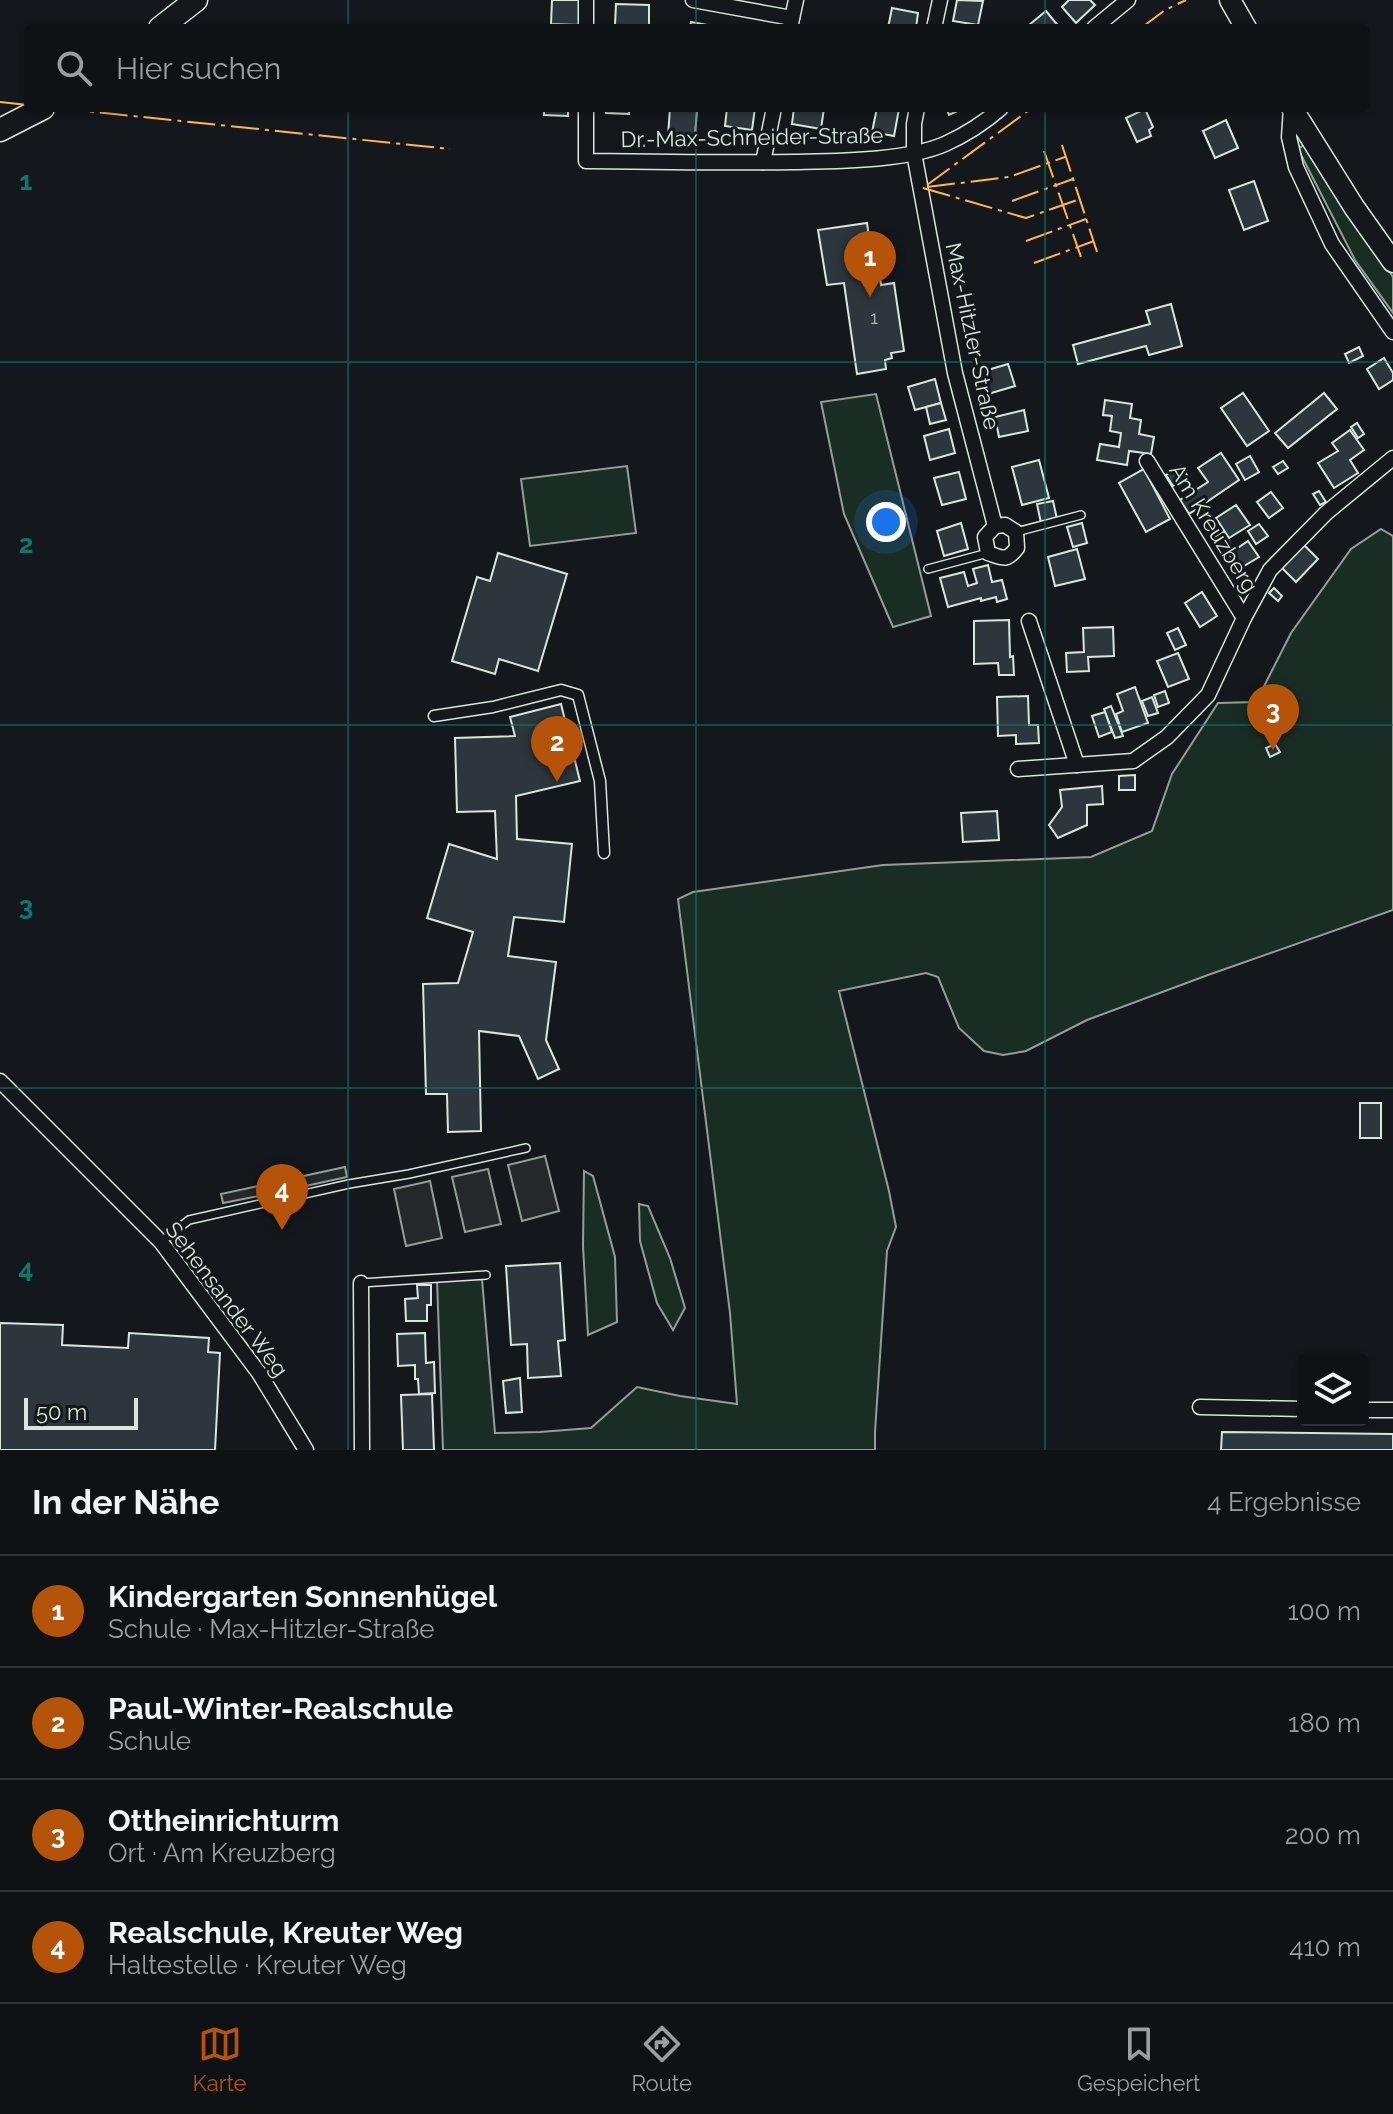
<!DOCTYPE html>
<html lang="de">
<meta charset="utf-8">
<style>
:root{--surface:#0f1215;--page:#181b1e;--text:#f1f3f6;--muted:#9b9ea0;--line:#2f3234;--accent:#b45309}
body{margin:0;font-family:Raleway,sans-serif;background:var(--page);color:var(--text)}
.controls{position:absolute;right:24px;bottom:24px;display:grid;overflow:hidden;border-radius:8px;box-shadow:0 2px 6px #0004}
.controls button{width:72px;height:72px;display:grid;place-items:center;padding:0;border:0;border-bottom:2px solid var(--line);background:var(--surface);color:var(--text);font:40px sans-serif}
.scale{position:absolute;left:24px;bottom:20px;width:114px;box-sizing:border-box;padding-left:8px;border:4px solid #d8e6dc;border-top:0;font-size:22px;line-height:28px;white-space:nowrap;color:#d8e6dc;-webkit-text-stroke:6px #14181c;paint-order:stroke}
.you{position:absolute;left:886px;top:522px;width:28px;height:28px;margin:-20px;border:6px solid #fff;border-radius:50%;background:#1a73e8;box-shadow:0 0 0 12px #1a73e833}
.badge{display:grid;place-items:center;width:52px;height:52px;border-radius:50%;background:var(--accent);color:#fff;font-size:26px;font-weight:700}
.pin{position:absolute;translate:-50% -66px;filter:drop-shadow(0 2px 4px #0008)}
.pin::after{content:'';position:absolute;top:42px;width:28px;height:24px;background:inherit;clip-path:polygon(0 0,100% 0,50% 100%)}
.list{margin:0;padding:0;list-style:none}
h2{display:flex;justify-content:space-between;align-items:center;height:104px;margin:0;padding:0 32px;font-size:34px}
h2 small{font-size:26px;font-weight:400;color:var(--muted)}
.list li{display:grid;grid-template-columns:52px 1fr auto;gap:24px;align-items:center;box-sizing:border-box;height:112px;padding:0 32px;border-top:2px solid var(--line)}
.list b{display:block;font-size:30px;white-space:nowrap}
.list p{margin:0;font-size:26px;white-space:nowrap;color:var(--muted)}
.list em{font-size:26px;font-style:normal;color:var(--muted)}
.icon{flex:none;width:44px;height:44px;fill:none;stroke:currentColor;stroke-width:2;stroke-linecap:round;stroke-linejoin:round}
.map{position:relative;flex:none;width:1393px;height:1450px;overflow:hidden}
.search{position:absolute;background:var(--surface);box-shadow:0 2px 6px #0004;left:24px;right:24px;top:24px;height:88px;display:flex;align-items:center;gap:20px;box-sizing:border-box;padding:0 28px;border-radius:8px;color:var(--muted);font-size:30px}
.sheet{height:552px;background:var(--surface)}
nav{display:flex;justify-content:space-around;align-items:center;box-sizing:border-box;height:112px;border-top:2px solid var(--line);background:var(--surface);font-size:22px;color:var(--muted)}
nav a{display:grid;justify-items:center;gap:4px}
nav .on{color:var(--accent)}
.map>svg:first-child{display:block}
.green{fill:#1a2d24;stroke:#939e99;stroke-width:2}
.parking{fill:#24282b;stroke:#939e99;stroke-width:2}
.building{fill:#2c363c;stroke:#d8e6dc;stroke-width:2}
.lines{fill:none;stroke-linecap:round;stroke-linejoin:round}
.service-casing{stroke:#d8e6dc;stroke-width:10}
.pedestrian-casing{stroke:#d8e6dc;stroke-width:13}
.minor-casing{stroke:#d8e6dc;stroke-width:17}
.secondary-casing{stroke:#d8e6dc;stroke-width:23}
.primary-casing{stroke:#d8e6dc;stroke-width:25}
.service{stroke:#14181c;stroke-width:7}
.pedestrian{stroke:#14181c;stroke-width:10}
.minor{stroke:#14181c;stroke-width:14}
.secondary{stroke:#14181c;stroke-width:20}
.primary{stroke:#14181c;stroke-width:22}
.power{stroke:#ffb74d;stroke-width:2;stroke-dasharray:28 6 4 6;stroke-linecap:butt}
.grid{fill:none;stroke:#0f766e;stroke-width:2;stroke-opacity:0.55}
.labels{text-anchor:middle;stroke-width:6;stroke-linejoin:round;paint-order:stroke}
.number-label{font-size:18px;fill:#adbab4}
.street-label{font-size:22px;fill:#d8e6dc;stroke:#14181c}
.grid-label{font-size:26px;text-anchor:middle;font-weight:bold;fill:#0f766e;stroke:#14181c;stroke-width:6;stroke-linejoin:round;paint-order:stroke}
</style>
<div class="map">
<svg width="1393" height="1450" viewBox="0 0 1393 1450">
<rect width="100%" height="100%" fill="#14181c"/>
<g class="green">
<polygon points="1305,144 1393,277 1393,313 1355,260 1298,149"/>
<polygon points="876,394 931,616 893,627 844,514 821,402"/>
<polygon points="627,466 636,533 530,546 521,479"/>
<polygon points="1381,529 1393,536 1393,910 1208,975 1087,1020 1026,1051 1003,1055 984,1051 959,1028 938,977 926,973 839,991 889,1191 896,1227 887,1251 875,1432 875,1450 443,1450 437,1280 482,1279 495,1433 540,1432 591,1428 637,1387 680,1396 737,1404 730,1313 678,899 693,892 883,865 1091,857 1152,831 1172,774 1218,703 1256,702 1291,633 1351,549"/>
<polygon points="584,1171 593,1176 615,1257 617,1322 588,1335 583,1246"/>
<polygon points="639,1204 648,1206 670,1258 685,1308 673,1330 657,1303 640,1241"/>
</g>
<g class="parking">
<polygon points="545,1156 559,1211 522,1221 508,1165"/>
<polygon points="345,1167 347,1177 287,1190 285,1180"/>
<polygon points="488,1169 501,1224 465,1232 452,1177"/>
<polygon points="430,1181 442,1238 406,1246 394,1189"/>
<polygon points="277,1182 279,1192 223,1203 221,1194"/>
</g>
<g class="building">
<polygon points="552,0 580,0 580,25 551,24"/>
<polygon points="957,0 983,1 978,25 953,21"/>
<polygon points="1069,0 1090,0 1095,5 1076,23 1062,7"/>
<polygon points="616,4 649,5 649,26 615,25"/>
<polygon points="892,8 918,13 916,28 888,28"/>
<polygon points="1046,11 1060,28 1032,28 1029,25"/>
<polygon points="691,22 719,27 719,28 690,28"/>
<polygon points="544,108 568,108 568,116 544,115"/>
<polygon points="606,108 629,108 629,114 606,113"/>
<polygon points="670,108 697,108 695,138 668,136"/>
<polygon points="727,108 755,108 752,130 725,126"/>
<polygon points="794,108 824,108 821,129 792,124"/>
<polygon points="877,108 899,109 894,136 872,132"/>
<polygon points="946,108 964,108 949,115"/>
<polygon points="1145,109 1153,127 1149,130 1151,136 1137,142 1126,118"/>
<polygon points="1226,120 1238,148 1215,158 1203,131"/>
<polygon points="1254,181 1268,221 1244,230 1229,190"/>
<polygon points="867,223 871,251 876,250 881,285 894,283 904,351 891,353 892,358 885,360 886,369 857,374 844,283 827,285 818,230"/>
<polygon points="1171,304 1182,346 1149,355 1146,346 1078,364 1073,345 1150,324 1146,311"/>
<polygon points="1359,347 1363,356 1349,363 1345,354"/>
<polygon points="1384,358 1393,373 1393,380 1379,389 1367,369"/>
<polygon points="1008,364 1015,386 988,394 981,372"/>
<polygon points="935,379 941,403 915,410 908,387"/>
<polygon points="1243,393 1269,431 1247,446 1221,408"/>
<polygon points="1324,393 1337,409 1288,448 1275,433"/>
<polygon points="1105,400 1132,404 1130,418 1141,420 1139,434 1154,437 1151,454 1129,451 1127,465 1097,460 1100,444 1119,447 1121,433 1110,431 1112,416 1103,415"/>
<polygon points="941,403 946,420 930,424 926,407"/>
<polygon points="1024,410 1028,431 999,437 995,417"/>
<polygon points="1357,423 1364,434 1358,438 1351,427"/>
<polygon points="949,429 955,453 930,460 924,436"/>
<polygon points="1350,430 1364,450 1350,460 1358,473 1334,488 1318,463 1338,451 1332,443"/>
<polygon points="1221,453 1239,480 1189,514 1180,500 1208,482 1198,468"/>
<polygon points="1250,456 1259,472 1245,480 1236,464"/>
<polygon points="1039,460 1049,498 1022,505 1012,467"/>
<polygon points="1283,461 1288,468 1278,474 1273,467"/>
<polygon points="1181,466 1188,477 1173,486 1166,475"/>
<polygon points="1144,469 1170,519 1146,532 1119,483"/>
<polygon points="959,472 966,499 942,505 934,478"/>
<polygon points="1319,491 1326,502 1320,505 1313,494"/>
<polygon points="1271,492 1283,508 1269,518 1257,502"/>
<polygon points="1053,501 1057,519 1041,523 1037,504"/>
<polygon points="1236,505 1250,525 1229,538 1216,518"/>
<polygon points="961,523 968,549 944,556 937,531"/>
<polygon points="1082,523 1087,543 1073,547 1067,527"/>
<polygon points="1259,524 1268,536 1256,544 1248,531"/>
<polygon points="1223,532 1230,543 1218,551 1211,540"/>
<polygon points="1248,541 1259,557 1239,569 1229,554"/>
<polygon points="1302,543 1318,559 1296,582 1280,566"/>
<polygon points="1077,549 1085,579 1055,586 1048,557"/>
<polygon points="498,553 567,574 538,671 499,659 495,674 452,661 477,577 490,581"/>
<polygon points="988,565 992,582 1002,580 1007,599 997,602 996,597 981,601 981,598 948,607 940,578 964,572 968,586 977,583 973,569"/>
<polygon points="1274,588 1282,596 1278,601 1269,593"/>
<polygon points="1202,592 1217,616 1200,627 1185,603"/>
<polygon points="1009,620 1010,657 1013,656 1014,675 999,675 998,663 974,664 974,621"/>
<polygon points="1113,627 1114,656 1088,657 1089,671 1067,672 1066,653 1084,652 1083,628"/>
<polygon points="1178,628 1186,645 1175,650 1167,633"/>
<polygon points="1178,653 1189,679 1168,687 1157,661"/>
<polygon points="1135,687 1148,723 1122,732 1116,714 1123,711 1117,694"/>
<polygon points="1165,691 1169,703 1158,707 1154,695"/>
<polygon points="1028,696 1029,725 1038,725 1039,743 1016,744 1016,735 998,736 997,697"/>
<polygon points="1152,697 1158,713 1148,716 1142,701"/>
<polygon points="561,704 580,781 516,796 517,839 572,844 564,922 514,917 508,956 556,962 546,1040 559,1069 538,1079 519,1036 479,1031 481,1131 448,1132 447,1094 426,1094 423,984 458,983 473,932 427,918 449,844 497,859 495,811 457,812 455,738 515,736 510,717"/>
<polygon points="1111,706 1123,736 1115,738 1104,709"/>
<polygon points="1105,712 1112,732 1099,737 1092,716"/>
<polygon points="1275,744 1280,752 1270,757 1266,748"/>
<polygon points="1135,775 1135,790 1119,790 1119,776"/>
<polygon points="1102,786 1103,804 1087,805 1087,825 1058,838 1049,825 1062,807 1060,790"/>
<polygon points="997,811 999,840 963,842 961,813"/>
<rect x="1360" y="1103" width="21" height="35"/>
<polygon points="560,1263 565,1340 558,1341 561,1376 528,1378 527,1344 511,1345 506,1266"/>
<polygon points="417,1285 431,1285 431,1305 427,1305 427,1321 406,1321 405,1299 418,1298"/>
<polygon points="0,1323 63,1325 62,1345 128,1348 129,1333 209,1338 208,1352 220,1353 215,1450 0,1450"/>
<polygon points="425,1333 426,1363 434,1362 435,1393 419,1394 418,1379 415,1379 415,1365 398,1366 397,1334"/>
<polygon points="520,1378 522,1412 506,1413 503,1381"/>
<polygon points="432,1394 434,1450 403,1450 401,1395"/>
<polygon points="1222,1432 1393,1434 1393,1450 1221,1450"/>
</g>
<g class="lines">
<defs>
<g id="service">
<polyline points="1016,532 1081,515"/>
<polyline points="928,569 988,553"/>
<polyline points="161,1242 189,1220 349,1184 409,1174 526,1148"/>
<polyline points="361,1283 486,1275"/>
</g>
<polyline id="pedestrian" points="434,716 493,707 561,690 578,695 600,781 604,853"/>
<g id="minor">
<polyline points="586,0 586,28"/>
<polyline points="693,0 792,18"/>
<polyline points="790,28 796,0"/>
<polyline points="934,28 940,0"/>
<polyline points="1094,28 1128,0"/>
<path d="M 586,108 L 586,161 C 656,162 725,163 794,162 C 837,161 906,161 945,144 C 965,135 985,122 1001,108"/>
<path d="M 917,108 L 914,124 L 914,153 L 955,373 L 995,526 L 985,537 L 988,553 C 1003,558 1006,562 1017,548 L 1016,532 L 1005,525 L 995,526"/>
<polyline points="1291,108 1289,137 1296,167 1332,244 1393,332"/>
<polyline points="763,162 774,108"/>
<polyline points="1147,461 1244,618"/>
<polyline points="1029,621 1077,765"/>
<polyline points="1018,769 1133,761 1167,737 1208,695 1244,618 1270,570 1326,513 1393,458"/>
<polyline points="0,1081 161,1242 259,1373 306,1450"/>
<polyline points="361,1283 362,1450"/>
<polyline points="1200,1407 1303,1409"/>
<polyline points="1363,1410 1393,1410"/>
</g>
<g id="secondary">
<polyline points="1230,0 1246,28"/>
<polyline points="1292,108 1354,207 1393,262"/>
</g>
<g id="primary">
<polyline points="160,28 196,0"/>
<polyline points="0,130 43,108"/>
</g>
</defs>
<use href="#service" class="service-casing"/>
<use href="#pedestrian" class="pedestrian-casing"/>
<use href="#minor" class="minor-casing"/>
<use href="#secondary" class="secondary-casing"/>
<use href="#primary" class="primary-casing"/>
<use href="#service" class="service"/>
<use href="#pedestrian" class="pedestrian"/>
<use href="#minor" class="minor"/>
<use href="#secondary" class="secondary"/>
<use href="#primary" class="primary"/>
<g class="power">
<polyline points="1141,28 1165,10 1186,0"/>
<polyline points="0,102 28,105"/>
<polyline points="56,108 450,149"/>
<polyline points="1062,145 1097,252"/>
<polyline points="1044,151 1081,257"/>
<polyline points="927,185 1032,108"/>
<polyline points="927,187 1009,177 1065,157"/>
<polyline points="923,188 1026,218 1080,199"/>
<polyline points="1012,201 1073,179"/>
<polyline points="1026,241 1086,219"/>
<polyline points="1034,263 1094,241"/>
</g>
</g>
<path class="grid" d="M 348,0 L 348,28M 696,0 L 696,28M 1045,0 L 1045,28M 348,108 L 348,1450M 696,108 L 696,1450M 1045,108 L 1045,1450M 0,362 L 1393,362M 0,725 L 1393,725M 0,1088 L 1393,1088"/>
<g class="labels">
<g class="number-label">
<text x="874" y="324">1</text>
</g>
<g class="street-label">
<text transform="translate(752 137) rotate(-1)" y="8">Dr.-Max-Schneider-Straße</text>
<text transform="translate(973 336) rotate(78)" y="8">Max-Hitzler-Straße</text>
<text transform="translate(1214 528) rotate(58)" y="8">Am Kreuzberg</text>
<text transform="translate(227 1299) rotate(53)" y="8">Sehensander Weg</text>
</g>
</g>
<g class="grid-label">
<text x="26" y="190">1</text>
<text x="26" y="553">2</text>
<text x="26" y="915">3</text>
<text x="26" y="1278">4</text>
</g>
</svg>
<div class="controls">
<button><svg class="icon" aria-label="layers" viewBox="0 0 24 24"><path d="M12 4l9 5-9 5-9-5zM3 14l9 5 9-5"/></svg></button>
</div>
<div class="scale">50 m</div>
<div class="you"></div>
<div class="pin badge" style="left:870px;top:297px">1</div>
<div class="pin badge" style="left:557px;top:782px">2</div>
<div class="pin badge" style="left:1273px;top:750px">3</div>
<div class="pin badge" style="left:282px;top:1230px">4</div>
<div class="search"><svg class="icon" aria-label="search" viewBox="0 0 24 24"><circle cx="10" cy="10" r="6"/><path d="M15 15l6 6"/></svg>Hier suchen</div>
</div>
<section class="sheet">
<h2>In der Nähe<small>4 Ergebnisse</small></h2>
<ul class="list">
<li><span class="badge">1</span><div><b>Kindergarten Sonnenhügel</b><p>Schule · Max-Hitzler-Straße</p></div><em>100 m</em></li>
<li><span class="badge">2</span><div><b>Paul-Winter-Realschule</b><p>Schule</p></div><em>180 m</em></li>
<li><span class="badge">3</span><div><b>Ottheinrichturm</b><p>Ort · Am Kreuzberg</p></div><em>200 m</em></li>
<li><span class="badge">4</span><div><b>Realschule, Kreuter Weg</b><p>Haltestelle · Kreuter Weg</p></div><em>410 m</em></li>
</ul>
</section>
<nav>
<a class="on"><svg class="icon" aria-label="map" viewBox="0 0 24 24"><path d="M3 6l6-2 6 2 6-2v14l-6 2-6-2-6 2zM9 4v14M15 6v14"/></svg>Karte</a>
<a><svg class="icon" aria-label="directions" viewBox="0 0 24 24"><path d="M12 3l9 9-9 9-9-9zM9 14v-3h6M13 9l2 2-2 2"/></svg>Route</a>
<a><svg class="icon" aria-label="saved" viewBox="0 0 24 24"><path d="M7 4h10v16l-5-4-5 4z"/></svg>Gespeichert</a>
</nav>
